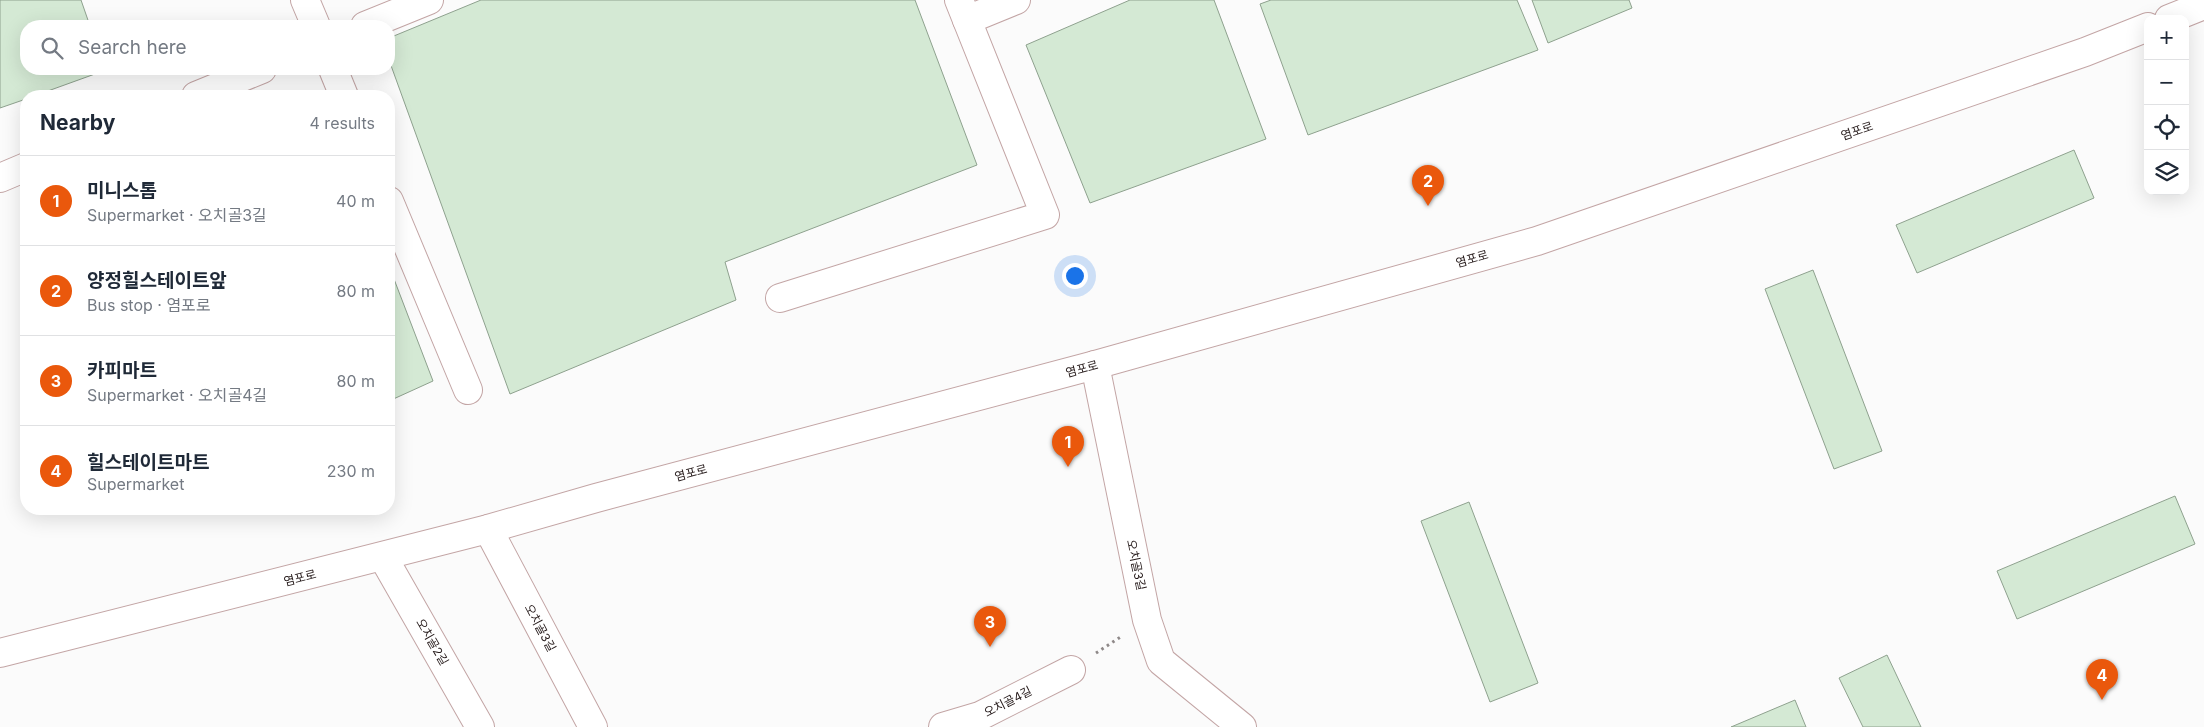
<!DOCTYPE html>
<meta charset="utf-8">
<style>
:root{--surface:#fff;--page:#f6f6f7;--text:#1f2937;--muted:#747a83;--line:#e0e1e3;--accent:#ea580c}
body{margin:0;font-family:Inter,"Noto Sans KR",sans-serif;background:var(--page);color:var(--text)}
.controls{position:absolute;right:15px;top:15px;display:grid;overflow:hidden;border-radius:10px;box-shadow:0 5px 20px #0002}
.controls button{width:45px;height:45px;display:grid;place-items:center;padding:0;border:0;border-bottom:1px solid var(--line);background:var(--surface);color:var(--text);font:25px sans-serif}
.you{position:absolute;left:1074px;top:275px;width:18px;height:18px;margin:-12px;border:4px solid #fff;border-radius:50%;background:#1a73e8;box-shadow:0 0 0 8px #1a73e833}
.badge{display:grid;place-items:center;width:32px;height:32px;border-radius:50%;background:var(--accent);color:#fff;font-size:16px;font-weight:700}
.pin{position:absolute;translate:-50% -41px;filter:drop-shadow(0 1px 2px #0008)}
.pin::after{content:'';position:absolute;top:26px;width:18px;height:15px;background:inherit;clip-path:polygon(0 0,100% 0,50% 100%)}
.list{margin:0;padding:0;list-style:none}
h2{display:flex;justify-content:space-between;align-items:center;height:65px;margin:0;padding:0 20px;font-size:21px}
h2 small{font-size:16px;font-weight:400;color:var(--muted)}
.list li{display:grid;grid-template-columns:32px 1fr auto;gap:15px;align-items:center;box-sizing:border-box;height:90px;padding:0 20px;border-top:1px solid var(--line)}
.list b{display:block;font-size:19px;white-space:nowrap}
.list p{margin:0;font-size:16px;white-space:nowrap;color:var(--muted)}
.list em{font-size:16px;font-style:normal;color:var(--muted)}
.icon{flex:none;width:28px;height:28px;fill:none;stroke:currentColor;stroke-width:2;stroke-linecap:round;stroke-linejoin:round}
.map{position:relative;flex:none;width:2204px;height:727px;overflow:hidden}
.search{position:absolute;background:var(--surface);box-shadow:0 5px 20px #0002;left:20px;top:20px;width:375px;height:55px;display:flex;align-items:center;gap:12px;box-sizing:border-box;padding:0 18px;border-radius:20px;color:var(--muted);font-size:19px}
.panel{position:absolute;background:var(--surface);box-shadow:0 5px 20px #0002;left:20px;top:90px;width:375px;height:425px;border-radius:20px}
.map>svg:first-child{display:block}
.building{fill:#d4e9d4;stroke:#8ea18e}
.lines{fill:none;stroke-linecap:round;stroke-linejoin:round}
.minor-casing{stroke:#c3a5a5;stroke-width:30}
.major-casing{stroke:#c3a5a5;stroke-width:30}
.path{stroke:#8e8888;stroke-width:3;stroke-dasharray:2.5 4;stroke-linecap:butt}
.minor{stroke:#fff;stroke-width:28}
.major{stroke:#fff;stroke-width:28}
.labels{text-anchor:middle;stroke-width:4;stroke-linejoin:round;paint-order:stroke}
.street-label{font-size:12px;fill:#231818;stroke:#fff}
</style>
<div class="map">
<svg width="2204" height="727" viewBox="0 0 2204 727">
<rect width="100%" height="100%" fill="#fbfbfb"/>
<g class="building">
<polygon points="0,0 81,0 90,26 26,26 26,69 105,69 106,70 34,96 26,96 26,99 0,108"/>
<polygon points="481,0 915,0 977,165 725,262 736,300 510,394 389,60 389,38"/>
<polygon points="1130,0 1214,0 1266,139 1090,203 1026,45"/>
<polygon points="1271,0 1517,0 1538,50 1308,135 1260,4"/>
<polygon points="1532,0 1629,0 1632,8 1548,43"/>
<polygon points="2074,150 2094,198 1917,273 1896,225"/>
<polygon points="389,266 433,381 389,401"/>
<polygon points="1813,270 1882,451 1834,469 1765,289"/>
<polygon points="2175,496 2195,544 2017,619 1997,571"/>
<polygon points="1469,502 1538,683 1490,702 1421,521"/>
<polygon points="1887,655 1921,727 1863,727 1839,678"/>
<polygon points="1795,700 1806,727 1731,727"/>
</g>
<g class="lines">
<defs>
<g id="minor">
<polyline points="305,0 316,26"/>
<polyline points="967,20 1016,0"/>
<polyline points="365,26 429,0"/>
<polyline points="333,69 344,96"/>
<polyline points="196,96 262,69"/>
<polyline points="0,178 26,167"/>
<polyline points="389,201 468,390"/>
<polyline points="780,298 1045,215 959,0"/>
<polyline points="1095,365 1147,620 1161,661 1242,727"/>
<polyline points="488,529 593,727"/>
<polyline points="383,557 480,727"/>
<polyline points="943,727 980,716 1071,670"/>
</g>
<g id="major">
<polyline points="2169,19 2204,5"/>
<polyline points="0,653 488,529 596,498 1095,365 1537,241 2085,52 2148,27"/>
</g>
</defs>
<use href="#minor" class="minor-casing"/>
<use href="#major" class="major-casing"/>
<polyline class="path" points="1096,653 1122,636"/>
<use href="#minor" class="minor"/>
<use href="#major" class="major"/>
</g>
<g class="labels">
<g class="street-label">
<text transform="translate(1857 131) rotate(-19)" y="4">염포로</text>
<text transform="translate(1472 259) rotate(-16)" y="4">염포로</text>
<text transform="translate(1082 369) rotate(-15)" y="4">염포로</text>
<text transform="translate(691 473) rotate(-15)" y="4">염포로</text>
<text transform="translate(1136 565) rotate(78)" y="4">오치골3길</text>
<text transform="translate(300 578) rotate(-14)" y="4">염포로</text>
<text transform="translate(540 628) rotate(62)" y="4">오치골3길</text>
<text transform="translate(432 642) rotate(60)" y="4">오치골2길</text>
<text transform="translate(1008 702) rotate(-27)" y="4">오치골4길</text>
</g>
</g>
</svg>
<div class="controls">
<button>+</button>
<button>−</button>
<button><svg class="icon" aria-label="locate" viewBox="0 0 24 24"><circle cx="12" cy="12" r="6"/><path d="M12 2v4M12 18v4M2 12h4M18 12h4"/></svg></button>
<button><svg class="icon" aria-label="layers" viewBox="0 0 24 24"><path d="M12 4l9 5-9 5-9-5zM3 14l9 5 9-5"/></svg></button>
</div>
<div class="you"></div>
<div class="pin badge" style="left:1068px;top:467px">1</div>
<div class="pin badge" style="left:1428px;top:206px">2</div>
<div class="pin badge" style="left:990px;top:647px">3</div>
<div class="pin badge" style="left:2102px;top:700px">4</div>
<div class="search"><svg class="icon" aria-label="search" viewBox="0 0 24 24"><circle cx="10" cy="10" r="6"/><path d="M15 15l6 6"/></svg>Search here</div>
<section class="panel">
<h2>Nearby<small>4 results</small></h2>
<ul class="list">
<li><span class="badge">1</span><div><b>미니스톱</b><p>Supermarket · 오치골3길</p></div><em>40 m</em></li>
<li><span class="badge">2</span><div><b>양정힐스테이트앞</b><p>Bus stop · 염포로</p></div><em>80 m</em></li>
<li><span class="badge">3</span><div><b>카피마트</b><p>Supermarket · 오치골4길</p></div><em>80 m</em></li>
<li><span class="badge">4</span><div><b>힐스테이트마트</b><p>Supermarket</p></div><em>230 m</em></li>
</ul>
</section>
</div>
